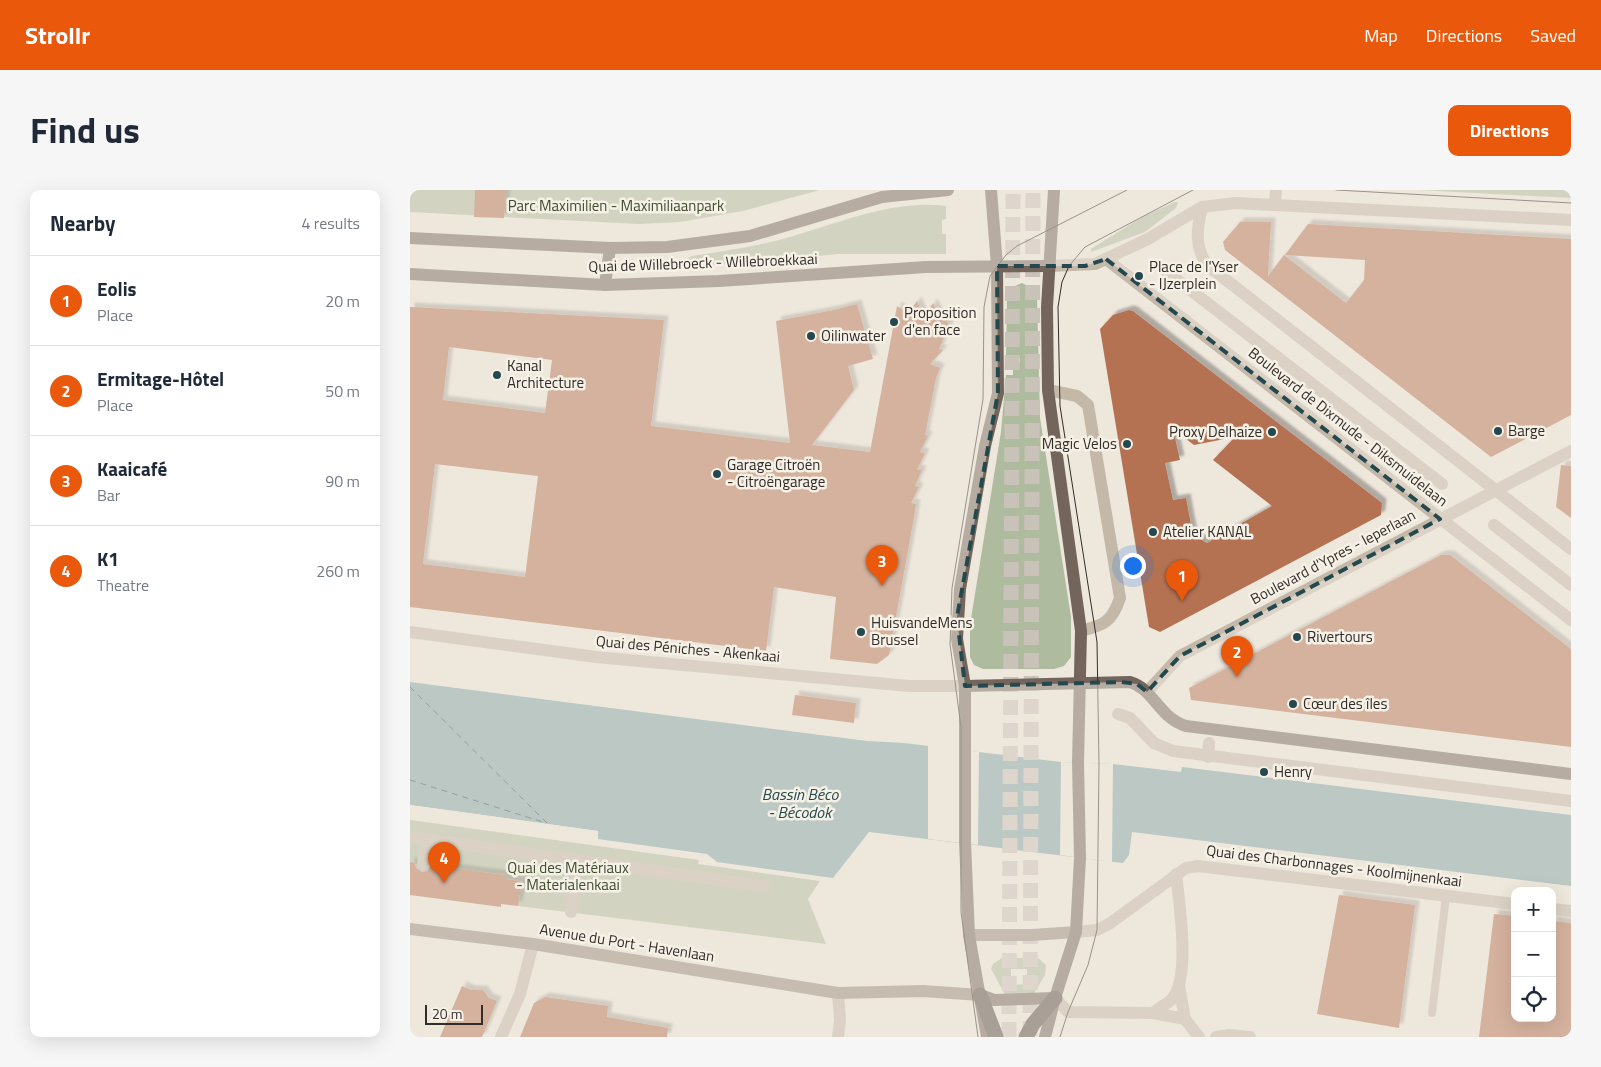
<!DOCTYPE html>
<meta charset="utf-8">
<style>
:root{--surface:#fff;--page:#f6f6f7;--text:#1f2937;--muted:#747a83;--line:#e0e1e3;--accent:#ea580c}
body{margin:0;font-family:"Titillium Web",sans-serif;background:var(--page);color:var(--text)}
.controls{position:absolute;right:15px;bottom:15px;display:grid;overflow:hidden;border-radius:10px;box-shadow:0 5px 20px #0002}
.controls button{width:45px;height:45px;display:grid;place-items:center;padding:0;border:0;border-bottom:1px solid var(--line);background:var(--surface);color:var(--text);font:25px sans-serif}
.scale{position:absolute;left:15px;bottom:12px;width:58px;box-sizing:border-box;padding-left:5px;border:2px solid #332c28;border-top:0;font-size:14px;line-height:18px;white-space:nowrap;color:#332c28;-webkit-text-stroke:4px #f6f1e7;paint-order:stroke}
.you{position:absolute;left:722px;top:375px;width:18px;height:18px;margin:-12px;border:4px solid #fff;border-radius:50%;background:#1a73e8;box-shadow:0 0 0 8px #1a73e833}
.badge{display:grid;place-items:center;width:32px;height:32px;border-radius:50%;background:var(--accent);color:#fff;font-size:16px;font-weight:700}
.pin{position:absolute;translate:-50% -41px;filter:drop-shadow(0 1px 2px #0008)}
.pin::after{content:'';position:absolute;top:26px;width:18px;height:15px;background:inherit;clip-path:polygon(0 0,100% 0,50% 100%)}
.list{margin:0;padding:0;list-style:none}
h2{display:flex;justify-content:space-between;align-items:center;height:65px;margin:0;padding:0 20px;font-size:21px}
h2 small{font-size:16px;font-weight:400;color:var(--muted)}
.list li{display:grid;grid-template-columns:32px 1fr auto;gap:15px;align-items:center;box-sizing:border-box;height:90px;padding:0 20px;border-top:1px solid var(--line)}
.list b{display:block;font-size:19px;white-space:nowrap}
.list p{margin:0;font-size:16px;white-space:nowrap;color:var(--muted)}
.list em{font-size:16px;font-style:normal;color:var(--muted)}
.icon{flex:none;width:28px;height:28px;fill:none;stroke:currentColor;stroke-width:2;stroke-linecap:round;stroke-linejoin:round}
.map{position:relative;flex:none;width:1161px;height:847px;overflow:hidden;border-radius:10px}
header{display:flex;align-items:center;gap:30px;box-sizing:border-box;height:70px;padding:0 25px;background:var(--accent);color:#fff}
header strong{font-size:24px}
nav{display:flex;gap:28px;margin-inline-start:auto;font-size:18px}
.intro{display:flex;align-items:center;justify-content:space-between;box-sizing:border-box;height:120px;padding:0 30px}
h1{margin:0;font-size:35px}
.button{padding:12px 22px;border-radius:10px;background:var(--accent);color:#fff;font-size:18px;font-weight:700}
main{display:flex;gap:30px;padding:0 30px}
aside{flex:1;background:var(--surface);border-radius:10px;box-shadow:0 5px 20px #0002}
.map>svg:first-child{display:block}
.green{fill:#afbb9e;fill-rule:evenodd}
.water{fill:#7ea2a7}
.pier{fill:#eee7dc}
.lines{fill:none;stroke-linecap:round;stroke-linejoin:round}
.ferry{stroke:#23484e;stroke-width:1;stroke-dasharray:6 5;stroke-linecap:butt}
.building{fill:#b57252;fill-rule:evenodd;filter:url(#shadow)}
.highway-tunnel{stroke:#c9c2b8;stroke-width:15;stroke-dasharray:15 8;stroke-linecap:butt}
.lane{stroke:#c4b8a9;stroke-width:8}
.street{stroke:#c4b8a9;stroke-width:12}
.secondary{stroke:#98887b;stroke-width:12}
.primary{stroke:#73655b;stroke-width:12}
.highway{stroke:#524740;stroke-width:15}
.tram{stroke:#332c28;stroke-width:1}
.primary-bridge{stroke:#73655b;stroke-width:12}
.marked{fill:none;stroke:#23484e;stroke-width:4;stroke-dasharray:10 6;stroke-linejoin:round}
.poi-dot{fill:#23484e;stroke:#f6f1e7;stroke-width:2}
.labels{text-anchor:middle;stroke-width:5;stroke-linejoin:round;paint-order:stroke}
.park-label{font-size:15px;fill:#404d2f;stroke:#f6f1e7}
.street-label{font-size:15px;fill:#332c28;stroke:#f6f1e7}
.poi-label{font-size:15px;fill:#332c28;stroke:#f6f1e7;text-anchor:start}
.water-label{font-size:16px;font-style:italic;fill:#23484e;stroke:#f6f1e7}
</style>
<header>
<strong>Strollr</strong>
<nav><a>Map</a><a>Directions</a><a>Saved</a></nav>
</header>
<div class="intro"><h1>Find us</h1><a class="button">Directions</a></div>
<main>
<aside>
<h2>Nearby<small>4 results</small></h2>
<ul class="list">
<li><span class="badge">1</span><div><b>Eolis</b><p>Place</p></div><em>20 m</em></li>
<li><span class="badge">2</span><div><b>Ermitage-Hôtel</b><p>Place</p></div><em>50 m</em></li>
<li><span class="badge">3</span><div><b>Kaaicafé</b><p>Bar</p></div><em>90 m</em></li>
<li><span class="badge">4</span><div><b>K1</b><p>Theatre</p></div><em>260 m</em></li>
</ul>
</aside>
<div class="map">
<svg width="1161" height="847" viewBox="0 0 1161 847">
<defs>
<filter id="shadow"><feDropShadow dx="4.5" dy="-4.5" stdDeviation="1" flood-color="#0004"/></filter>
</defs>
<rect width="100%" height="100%" fill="#eee7dc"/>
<g class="green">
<polygon points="0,0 410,0 333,21 270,32 228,34 0,22"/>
<polygon points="1009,0 1161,0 1161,8"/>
<polygon points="765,12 768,12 766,18 735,42 681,62 681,59 732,27"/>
<path d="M 536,16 L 536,29 L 532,30 L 532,44 L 536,44 L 536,64 L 429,64 L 274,78 L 271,73 L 282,66 C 315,61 348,56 380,47 C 429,33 484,9 536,16 Z"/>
<polygon points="612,93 624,99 627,106 630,228 661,427 661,467 654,476 644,479 573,479 564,475 560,467 560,435 591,242 596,185 603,185 603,173 610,172 610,168 596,166 597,107 600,98"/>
<polygon points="0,630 289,670 288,674 410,691 398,709 416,754 108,716 112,691 95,689 95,685 0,673"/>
<path d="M 592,768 L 628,768 L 636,775 L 635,785 L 620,810 L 598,810 L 581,779 L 583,774 ZM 601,779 L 617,779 L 617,794 L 601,795 Z"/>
</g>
<polygon class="water" points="0,492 457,551 494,553 651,572 703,574 771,582 772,577 1161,625 1161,696 722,642 719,665 713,673 459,642 423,688 307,672 297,664 188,649 188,641 0,615"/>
<g class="pier">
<polygon points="518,555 569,562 568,655 518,649"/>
<polygon points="651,572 703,574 702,672 650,665"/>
<polygon points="0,615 188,641 187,651 185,649 186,643 0,617"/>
</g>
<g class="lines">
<g class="ferry">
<polyline points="0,497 137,633"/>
<polyline points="0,590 136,633"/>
</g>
</g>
<g class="building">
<polygon points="65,0 96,0 94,28 64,27"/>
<polygon points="830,32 861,32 858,86 874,65 936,113 954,90 955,70 875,65 898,34 1161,49 1161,225 1081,267 815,60 813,52"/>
<path d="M 507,111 L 514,127 L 523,113 L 530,127 L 535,126 L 539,136 L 529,159 L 533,160 L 520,174 L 530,178 L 526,188 L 515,245 L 518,246 L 510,262 L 515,263 L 507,280 L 512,280 L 505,296 L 509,297 L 501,313 L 506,314 L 503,333 L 479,465 L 467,474 L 420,469 L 426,407 L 364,397 L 356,461 L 0,417 L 0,117 L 254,130 L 241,236 L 380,253 L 366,131 L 424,120 L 447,114 L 463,169 L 438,176 L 444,200 L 402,255 L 460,262 L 487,116 L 498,123 ZM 39,157 L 142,170 L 135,223 L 33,210 ZM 25,274 L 128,286 L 115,387 L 13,374 Z"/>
<path d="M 719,120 L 723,121 L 972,313 L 971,325 L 750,442 L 739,437 L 690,139 L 703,125 ZM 763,239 L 784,255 L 825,247 L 803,270 L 862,316 L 797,353 L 783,345 L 776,308 L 763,310 L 755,273 L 770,270 Z"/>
<polygon points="1151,275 1161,276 1161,328 1146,317"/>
<polygon points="1031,365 1040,365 1161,459 1161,557 781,510 779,498"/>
<polygon points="385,505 446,513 444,533 382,525"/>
<polygon points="0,672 5,673 6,678 12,682 17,681 21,675 95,685 95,689 112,691 108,716 91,714 91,717 0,705"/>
<polygon points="929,705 1005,715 989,838 907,824"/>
<polygon points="1084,724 1105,726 1105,828 1142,828 1142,731 1161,733 1161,847 1069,847"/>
<polygon points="52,796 61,800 73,800 79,808 87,811 72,847 30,847"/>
<polygon points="135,807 198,816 197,827 258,838 257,847 110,847 124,813"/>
</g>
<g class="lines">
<g class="highway-tunnel">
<polyline points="620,846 623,0"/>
<polyline points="599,847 603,0"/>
</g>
<polyline class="lane" points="1022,823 1036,706"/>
<g class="street">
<polyline points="865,15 866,0"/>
<path d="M 792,17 C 787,38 784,56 797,75 L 1161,359"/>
<polyline points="696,69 1161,430"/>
<polyline points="748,75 1032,294"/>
<polyline points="640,76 685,74 738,49 792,17 825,13 1161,30"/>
<path d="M 638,200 L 667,206 L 678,215 L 710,408 C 702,432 694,435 671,441"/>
<polyline points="1084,335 1161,395"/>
<polyline points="0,442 186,467 499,496 555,496"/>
<polyline points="737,502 770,466 1161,261"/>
<polyline points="708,524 720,528 744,553 763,561 1161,611"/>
<polyline points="798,567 799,553"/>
<polyline points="0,647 354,696"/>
<polyline points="13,674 16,650"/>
<polyline points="1142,719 1161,721"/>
<polyline points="161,722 168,671"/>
<polyline points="666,742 687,740 699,734 776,678 788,676 1105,714"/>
<polyline points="769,795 775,829 789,847"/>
<polyline points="645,808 658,822 743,823 775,829"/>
<path d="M 743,823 C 749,818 757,814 762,809 C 781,788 769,712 766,684"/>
<polyline points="91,847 110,804 123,754"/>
<polyline points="428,847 430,830 428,803"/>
<polyline points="806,847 819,845 840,847"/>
</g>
<g class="secondary">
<polyline points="0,739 123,754 428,803 513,801 570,805"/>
<polyline points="559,745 622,745 666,742"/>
</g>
<g class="primary">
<polyline points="644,0 637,117 638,200 671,441 668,572"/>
<polyline points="0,48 200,58 257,57 340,46 472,7 538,0"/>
<polyline points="0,84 195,95 309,91 516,77 640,76"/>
<polyline points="195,95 200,58"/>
<path d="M 555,496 L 720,492 C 744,499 748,527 776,536 L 1161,584"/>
<polyline points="570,805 584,810 645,808"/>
<polyline points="577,847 559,745 555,653 555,496 547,449 550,399 575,256 588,203 587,76 581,0"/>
<polyline points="635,847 645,808 666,742 670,668"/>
</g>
<g class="highway">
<polyline points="570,805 586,847"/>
<polyline points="616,847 623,834 645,808"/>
</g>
<g class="tram">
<polyline points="926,0 1161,13"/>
<polyline points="568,847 551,722 551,537 540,454 542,398 573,209 574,117 580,86 596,65 607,56 717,0"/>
<polyline points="650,847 658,822 678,775 687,740 689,574 687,452 650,216 648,117 652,92 659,76 675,57 783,0"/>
</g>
<polyline class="primary-bridge" points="668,572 670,668"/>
</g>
<path d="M0 0H1161V847H0ZM 696,69 L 1030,329 L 770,466 L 737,502 L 727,494 L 711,492 L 555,496 L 547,427 L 588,203 L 587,76 L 675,76 Z" fill="#eee7dc" fill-opacity=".55" fill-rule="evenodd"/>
<path class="marked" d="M 696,69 L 1030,329 L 770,466 L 737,502 L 727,494 L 711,492 L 555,496 L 547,427 L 588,203 L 587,76 L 675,76 Z"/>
<g class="poi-dot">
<circle cx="729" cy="86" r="5"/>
<circle cx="484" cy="132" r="5"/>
<circle cx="401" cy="146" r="5"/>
<circle cx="87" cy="185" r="5"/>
<circle cx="1088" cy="241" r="5"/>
<circle cx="862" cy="242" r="5"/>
<circle cx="717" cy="254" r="5"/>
<circle cx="307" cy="284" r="5"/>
<circle cx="743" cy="342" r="5"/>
<circle cx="451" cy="442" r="5"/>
<circle cx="887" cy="447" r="5"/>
<circle cx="883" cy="514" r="5"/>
<circle cx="854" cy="582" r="5"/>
</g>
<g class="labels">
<g class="park-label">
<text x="206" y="21">Parc Maximilien - Maximiliaanpark</text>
<text x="158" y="683">Quai des Matériaux<tspan x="158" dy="17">- Materialenkaai</tspan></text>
</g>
<g class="street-label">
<text transform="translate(293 73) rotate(-2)" y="5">Quai de Willebroeck - Willebroekkaai</text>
<text transform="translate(938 237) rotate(38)" y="5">Boulevard de Dixmude - Diksmuidelaan</text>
<text transform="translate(923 367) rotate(-28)" y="5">Boulevard d'Ypres - Ieperlaan</text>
<text transform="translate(278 459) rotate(5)" y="5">Quai des Péniches - Akenkaai</text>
<text transform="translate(924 676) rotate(7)" y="5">Quai des Charbonnages - Koolmijnenkaai</text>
<text transform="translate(217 753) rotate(9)" y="5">Avenue du Port - Havenlaan</text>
</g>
<g class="poi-label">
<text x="739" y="82">Place de l'Yser<tspan x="739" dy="17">- IJzerplein</tspan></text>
<text x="494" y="128">Proposition<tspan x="494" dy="17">d'en face</tspan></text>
<text x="411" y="151">Oilinwater</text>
<text x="97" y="181">Kanal<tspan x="97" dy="17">Architecture</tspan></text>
<text x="1098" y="246">Barge</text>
<text x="852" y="247" text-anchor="end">Proxy Delhaize</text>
<text x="707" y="259" text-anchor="end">Magic Velos</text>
<text x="317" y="280">Garage Citroën<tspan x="317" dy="17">- Citroëngarage</tspan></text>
<text x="753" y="347">Atelier KANAL</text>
<text x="461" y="438">HuisvandeMens<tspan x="461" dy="17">Brussel</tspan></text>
<text x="897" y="452">Rivertours</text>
<text x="893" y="519">Cœur des îles</text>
<text x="864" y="587">Henry</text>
</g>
<g class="water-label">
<text x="390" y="610">Bassin Béco<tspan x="390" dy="18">- Bécodok</tspan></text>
</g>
</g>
</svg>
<div class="controls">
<button>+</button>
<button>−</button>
<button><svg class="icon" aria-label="locate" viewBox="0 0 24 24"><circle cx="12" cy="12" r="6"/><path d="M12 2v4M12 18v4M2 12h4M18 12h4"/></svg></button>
</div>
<div class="scale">20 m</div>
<div class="you"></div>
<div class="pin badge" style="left:772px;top:411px">1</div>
<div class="pin badge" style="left:827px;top:487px">2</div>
<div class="pin badge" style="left:472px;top:396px">3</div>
<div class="pin badge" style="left:34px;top:693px">4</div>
</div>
</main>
